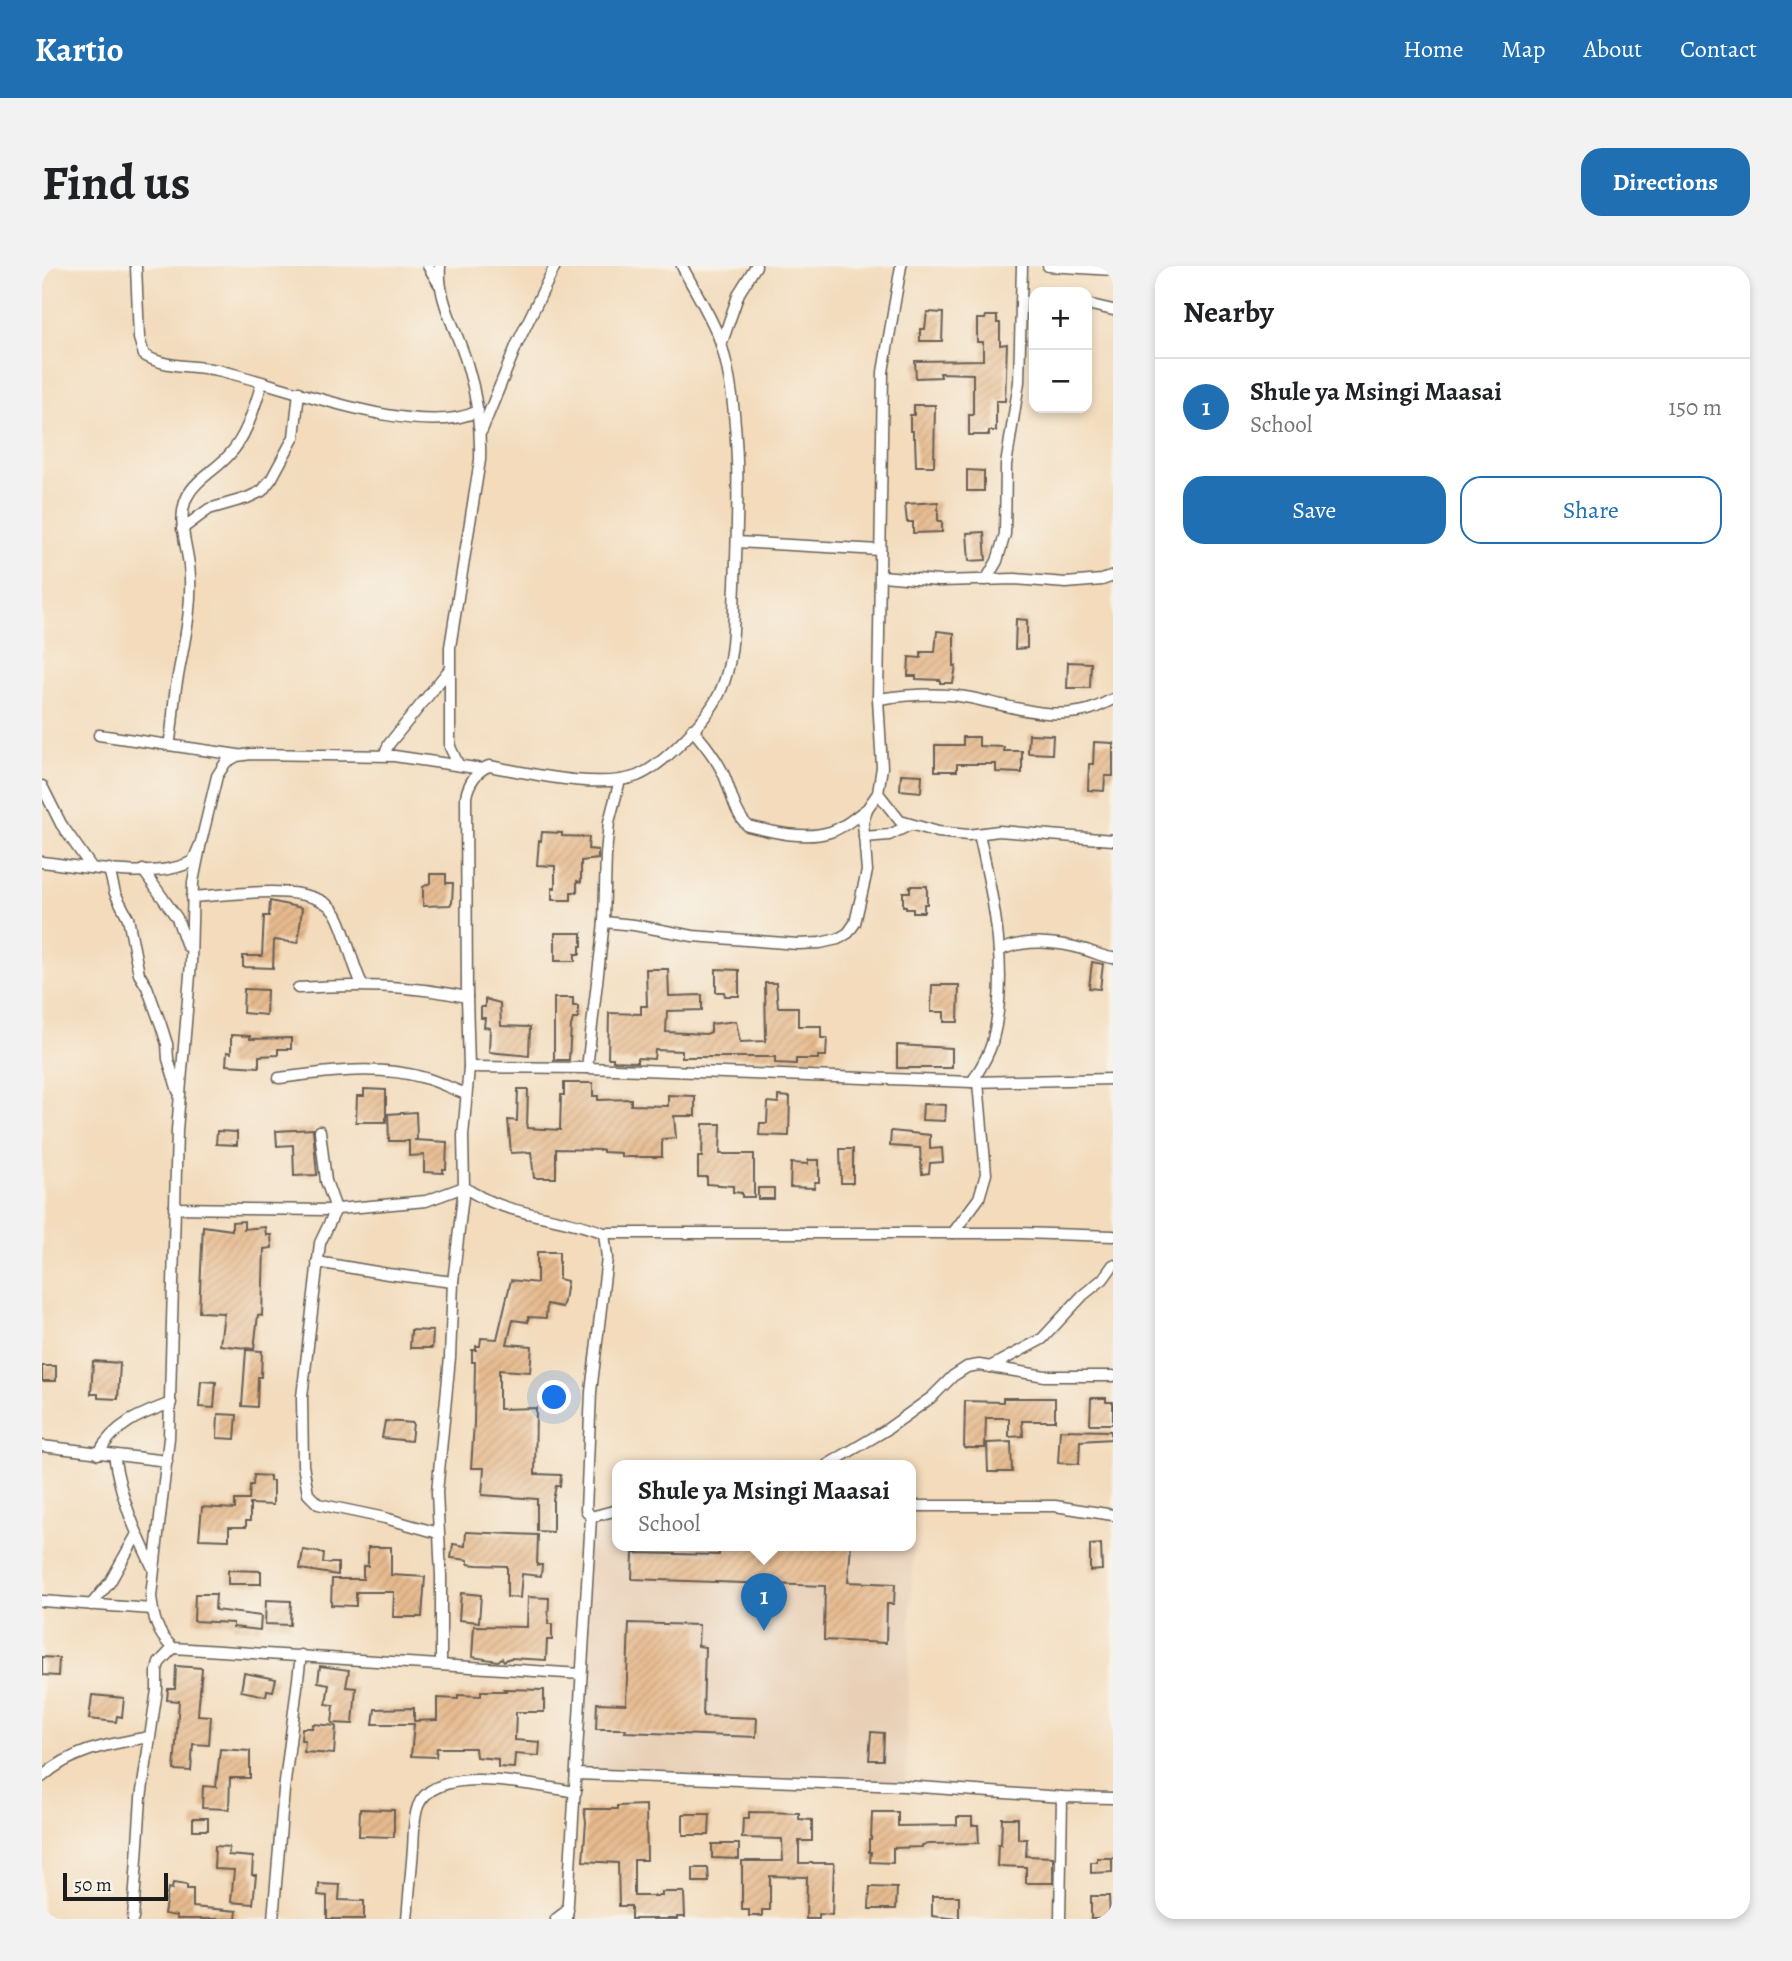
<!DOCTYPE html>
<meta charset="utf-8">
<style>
:root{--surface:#fff;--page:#f2f2f2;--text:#202124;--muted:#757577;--line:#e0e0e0;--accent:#1f6fb2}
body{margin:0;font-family:Alegreya,serif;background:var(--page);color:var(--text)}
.controls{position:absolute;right:21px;top:21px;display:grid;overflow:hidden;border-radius:14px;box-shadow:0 4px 10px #0003}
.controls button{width:63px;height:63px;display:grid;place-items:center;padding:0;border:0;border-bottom:2px solid var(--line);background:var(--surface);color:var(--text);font:35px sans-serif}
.scale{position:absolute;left:21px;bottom:18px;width:105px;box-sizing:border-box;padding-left:7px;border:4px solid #1c1c1c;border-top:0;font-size:19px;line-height:24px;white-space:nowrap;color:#1c1c1c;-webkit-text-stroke:5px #f7f3e8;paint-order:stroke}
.you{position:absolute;left:513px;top:1132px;width:24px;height:24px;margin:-18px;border:5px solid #fff;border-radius:50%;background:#1a73e8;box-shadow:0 0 0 10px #1a73e833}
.badge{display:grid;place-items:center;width:46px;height:46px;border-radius:50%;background:var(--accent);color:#fff;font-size:23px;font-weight:700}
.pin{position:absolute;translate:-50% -58px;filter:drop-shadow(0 2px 4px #0008)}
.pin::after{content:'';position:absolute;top:37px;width:24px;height:21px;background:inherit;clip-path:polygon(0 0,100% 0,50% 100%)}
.popup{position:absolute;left:570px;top:1194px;width:304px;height:91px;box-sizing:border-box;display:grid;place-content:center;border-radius:14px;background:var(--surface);filter:drop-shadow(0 2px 5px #0005);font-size:23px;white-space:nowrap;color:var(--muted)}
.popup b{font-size:26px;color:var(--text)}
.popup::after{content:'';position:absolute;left:50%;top:100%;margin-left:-14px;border:14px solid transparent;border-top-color:var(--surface)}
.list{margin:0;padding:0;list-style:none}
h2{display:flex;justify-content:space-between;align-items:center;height:91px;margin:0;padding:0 28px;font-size:30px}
h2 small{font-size:23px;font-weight:400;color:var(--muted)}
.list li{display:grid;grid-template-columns:46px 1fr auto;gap:21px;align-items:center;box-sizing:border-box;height:98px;padding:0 28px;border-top:2px solid var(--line)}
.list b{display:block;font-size:26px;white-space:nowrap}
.list p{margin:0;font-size:23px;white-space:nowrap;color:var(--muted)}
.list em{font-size:23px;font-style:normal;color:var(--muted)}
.actions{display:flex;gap:14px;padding:21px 28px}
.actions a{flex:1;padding:16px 0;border:2px solid var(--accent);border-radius:21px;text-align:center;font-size:24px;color:var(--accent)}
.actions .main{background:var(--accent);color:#fff}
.map{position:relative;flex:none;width:1071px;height:1653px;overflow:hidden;border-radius:21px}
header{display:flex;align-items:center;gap:42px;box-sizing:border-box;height:98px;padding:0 35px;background:var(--accent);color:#fff}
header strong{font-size:33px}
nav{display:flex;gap:38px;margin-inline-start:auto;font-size:24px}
.intro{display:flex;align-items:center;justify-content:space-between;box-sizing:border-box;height:168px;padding:0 42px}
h1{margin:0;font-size:49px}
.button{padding:18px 32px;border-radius:21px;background:var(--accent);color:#fff;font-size:24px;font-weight:700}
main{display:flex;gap:42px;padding:0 42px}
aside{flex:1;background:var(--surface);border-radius:21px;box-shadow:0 4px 10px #0003}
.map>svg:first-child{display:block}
.built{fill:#e8cfb6}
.building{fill:url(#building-hatch)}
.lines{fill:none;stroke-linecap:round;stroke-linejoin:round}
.street-casing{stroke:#675f54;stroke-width:13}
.street{stroke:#fff;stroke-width:10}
</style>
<header>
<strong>Kartio</strong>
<nav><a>Home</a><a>Map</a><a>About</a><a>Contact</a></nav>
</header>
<div class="intro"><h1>Find us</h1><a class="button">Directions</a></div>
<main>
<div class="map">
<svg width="1071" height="1653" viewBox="0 0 1071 1653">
<defs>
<pattern id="building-hatch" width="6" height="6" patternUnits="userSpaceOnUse" patternTransform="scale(1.75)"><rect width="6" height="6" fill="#e6ba8e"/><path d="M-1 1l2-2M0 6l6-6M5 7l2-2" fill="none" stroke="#c59f7a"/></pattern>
</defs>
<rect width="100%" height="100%" fill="#f7f3e8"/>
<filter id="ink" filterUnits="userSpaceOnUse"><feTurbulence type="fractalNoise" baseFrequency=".0143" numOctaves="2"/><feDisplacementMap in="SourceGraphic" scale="14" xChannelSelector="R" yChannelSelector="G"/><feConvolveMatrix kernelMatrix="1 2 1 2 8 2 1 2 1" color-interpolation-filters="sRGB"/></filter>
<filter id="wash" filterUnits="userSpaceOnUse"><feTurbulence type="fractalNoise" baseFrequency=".00686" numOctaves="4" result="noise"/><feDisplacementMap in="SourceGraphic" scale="28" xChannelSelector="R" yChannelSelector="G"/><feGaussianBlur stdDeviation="1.57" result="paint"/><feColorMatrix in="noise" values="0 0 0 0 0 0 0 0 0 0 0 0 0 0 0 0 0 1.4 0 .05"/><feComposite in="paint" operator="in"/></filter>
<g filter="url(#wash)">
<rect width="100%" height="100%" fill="#f3dbbc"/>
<polygon class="built" points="546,1255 575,1255 575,1279 869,1279 869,1255 872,1255 863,1520 534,1508"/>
<g id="blocks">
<g class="building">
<polygon points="885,46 901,47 900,75 878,75 878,63 883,63"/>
<polygon points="944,50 955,50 955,57 958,57 958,79 965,78 963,135 954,135 954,165 947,165 947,169 927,169 927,149 931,149 931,108 898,107 899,111 874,112 873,95 941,94 941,76 935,76 935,53 943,53"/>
<polygon points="872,139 893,139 892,200 874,200 873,172 871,172 871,165 868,165 868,149 872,149"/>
<polygon points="925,204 942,205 942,225 925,225"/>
<polygon points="896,236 896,255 900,255 900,266 871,267 871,256 865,256 863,238"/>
<polygon points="942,266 944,294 927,295 925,267"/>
<polygon points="974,353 985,354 985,382 973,383"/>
<polygon points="895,365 912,367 912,400 914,400 911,417 898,417 898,414 874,413 874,410 866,410 867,391 879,392 879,386 893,386"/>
<polygon points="1026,396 1049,397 1048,422 1025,422"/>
<polygon points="987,468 1011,469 1010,488 986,487"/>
<polygon points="921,471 937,471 937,480 962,481 962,485 980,485 980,507 954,506 954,498 915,498 915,505 893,505 893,479 921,479"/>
<polygon points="1052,476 1071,477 1071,510 1063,510 1062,525 1046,524 1047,498 1051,498"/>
<polygon points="859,508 880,509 879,526 858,524"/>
<polygon points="500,566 520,567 520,570 547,571 546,583 556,584 556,593 539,595 539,616 535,615 535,626 529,626 529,634 510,634 510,622 513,622 513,600 495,599 497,574 499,575"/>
<polygon points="388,608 404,608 404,617 411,617 410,637 408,639 381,640 381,621 388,617"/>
<polygon points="868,620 885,620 885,638 882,638 882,646 871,646 871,643 864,643 864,640 861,640 861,626 868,626"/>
<polygon points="228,635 260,642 256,677 232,674 231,702 201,701 201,690 220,690 222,650 227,650"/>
<polygon points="513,667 540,667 540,680 538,680 538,688 533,688 533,695 513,695"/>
<polygon points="1050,696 1061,698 1058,723 1047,722"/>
<polygon points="604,703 626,703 627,730 660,729 660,744 625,745 624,766 664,768 669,766 669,758 694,755 698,776 724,775 723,717 734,717 736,741 756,741 756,760 779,760 779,772 785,772 784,790 776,790 776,793 754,793 754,798 733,797 733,791 640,791 640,785 613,784 612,793 595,792 595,796 571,795 571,792 566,792 567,747 599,748 599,740 605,740"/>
<polygon points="674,703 697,704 697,730 683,730 682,726 674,726"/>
<polygon points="890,719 917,719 916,756 902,756 902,746 889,746"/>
<polygon points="202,723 225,724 224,749 201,747"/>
<polygon points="512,732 531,732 531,740 536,740 536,753 531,753 529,760 527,794 512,794"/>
<polygon points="443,733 458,737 459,760 488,761 487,790 447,786 448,762 442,761 443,752 439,752 439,741 443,741"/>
<polygon points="189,769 208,770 208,773 249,772 249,783 236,783 236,789 217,790 217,801 184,799 185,786 189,787"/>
<polygon points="855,779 910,782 910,802 855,802"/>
<polygon points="522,817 551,817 551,830 556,830 556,834 589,833 589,839 626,840 626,829 653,830 653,850 632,850 634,872 620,873 620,891 579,891 579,887 561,886 561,884 514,883 514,912 492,912 489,886 469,887 466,854 475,855 476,823 486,823 485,862 518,864 519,829 522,829"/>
<polygon points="322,823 344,824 344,856 314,856 315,830 322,830"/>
<polygon points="736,830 748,831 747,870 717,869 718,857 725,857 726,836 736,837"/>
<polygon points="881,838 904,839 903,855 880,854"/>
<polygon points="374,846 375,874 372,874 405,876 404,903 401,903 401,907 382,906 382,889 367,890 367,875 347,875 346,848"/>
<polygon points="661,858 679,858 678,888 712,888 712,931 700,931 700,927 691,926 691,920 665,918 665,911 656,911 656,891 660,891"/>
<polygon points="271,863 275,909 252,910 251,879 235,880 234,865"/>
<polygon points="175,865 195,866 195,879 174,878"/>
<polygon points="849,865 888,869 888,883 900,882 901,896 888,897 887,907 880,908 878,882 848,880"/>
<polygon points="798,883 811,883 811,917 799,917"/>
<polygon points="766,894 777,894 777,916 773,916 772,922 748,921 749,897 766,898"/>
<rect x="716" y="922" width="16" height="11"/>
<polygon points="202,955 202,963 223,961 224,969 229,969 230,982 222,983 220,1050 216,1049 212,1083 178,1079 182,1047 157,1046 161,960 190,964 190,956"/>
<polygon points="495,986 517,986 517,1013 525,1015 522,1035 520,1041 505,1038 504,1052 486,1051 486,1056 471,1054 465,1078 490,1080 488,1106 457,1104 457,1143 494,1142 493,1208 519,1209 518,1220 514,1220 511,1234 511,1266 495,1265 495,1233 440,1229 442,1202 429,1202 432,1157 433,1096 430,1096 430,1084 434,1084 434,1080 438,1080 439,1072 455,1073 469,1014 495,1017"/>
<polygon points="369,1064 391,1065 390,1082 368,1082"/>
<polygon points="204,1084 220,1085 219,1111 216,1111 215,1141 200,1140"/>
<polygon points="51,1095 78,1097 76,1133 56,1132 56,1128 49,1128"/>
<rect x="0" y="1100" width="14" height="15"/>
<polygon points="159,1115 174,1116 172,1142 157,1141"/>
<polygon points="961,1132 1013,1132 1013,1155 980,1155 981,1170 967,1171 967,1152 944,1152 943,1182 922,1182 923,1135 961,1136"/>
<polygon points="1049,1132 1064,1132 1064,1136 1071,1136 1071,1158 1048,1158"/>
<polygon points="176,1148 195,1149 193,1173 175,1172"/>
<polygon points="343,1155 371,1157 369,1175 340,1172"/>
<polygon points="1018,1164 1069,1165 1069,1173 1038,1175 1037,1198 1016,1197"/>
<polygon points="969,1176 970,1206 946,1206 945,1177"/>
<polygon points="212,1209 228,1210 228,1215 231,1215 231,1239 208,1238 208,1255 204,1255 204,1261 187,1261 187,1274 157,1273 160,1241 193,1243 193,1234 207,1234 208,1219 211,1219"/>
<polygon points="424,1266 496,1269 495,1299 500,1299 499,1310 480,1308 478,1332 465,1331 465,1300 435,1299 426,1298 426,1294 409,1292 411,1278 423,1280"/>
<polygon points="1059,1278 1060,1304 1048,1305 1048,1279"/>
<polygon points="677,1279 809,1279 806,1316 853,1318 852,1338 845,1338 844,1377 782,1374 783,1320 590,1313 591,1287 677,1289"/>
<polygon points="326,1281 349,1281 349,1309 383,1311 380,1351 351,1351 352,1326 314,1326 314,1340 289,1339 290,1313 321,1313 321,1300 326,1300"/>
<polygon points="261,1284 282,1287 281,1297 296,1297 296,1309 258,1303"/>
<polygon points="186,1304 219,1305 219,1318 186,1318"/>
<polygon points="419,1327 439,1329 437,1356 417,1354"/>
<polygon points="153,1328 174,1328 173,1344 219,1350 218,1364 191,1361 191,1357 152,1355"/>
<polygon points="486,1331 507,1332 506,1358 510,1358 510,1374 505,1374 504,1394 468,1392 462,1395 460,1392 456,1395 430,1391 432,1360 485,1361"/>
<polygon points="224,1334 249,1335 248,1359 223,1358"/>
<polygon points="587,1357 657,1359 656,1380 663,1381 661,1450 715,1452 714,1471 583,1466 584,1463 554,1463 555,1437 584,1438"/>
<polygon points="0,1391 17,1392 16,1410 0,1409"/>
<polygon points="134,1400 160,1402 156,1449 169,1450 167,1479 151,1478 149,1505 132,1504 137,1435 125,1434 126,1423 133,1423"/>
<polygon points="278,1400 307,1404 304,1421 314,1422 311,1458 290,1457 292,1439 284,1438 287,1418 276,1416"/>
<polygon points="202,1407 234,1413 231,1425 225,1424 224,1430 199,1425"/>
<polygon points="462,1423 502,1424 502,1446 474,1446 473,1474 498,1476 497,1490 473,1488 472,1502 456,1501 456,1493 434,1491 433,1482 395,1482 394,1491 369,1490 372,1458 331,1458 333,1443 372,1442 372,1455 395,1454 395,1432 416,1433 416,1429 439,1430 439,1425 464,1425"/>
<polygon points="50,1429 82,1432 80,1451 75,1450 74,1456 47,1453"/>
<polygon points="271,1458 294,1460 292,1488 262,1486 263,1474 259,1474 260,1462 270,1462"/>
<polygon points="829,1466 842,1467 841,1494 827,1494"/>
<polygon points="178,1483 208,1485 208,1512 188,1512 187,1543 160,1542 161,1520 174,1521"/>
<polygon points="604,1539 605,1594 592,1594 592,1630 620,1630 620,1626 642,1626 643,1651 635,1651 635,1653 589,1653 589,1640 577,1640 576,1597 541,1595 544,1556 542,1543 575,1543 575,1540"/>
<polygon points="318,1543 352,1544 352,1571 317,1570"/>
<polygon points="707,1546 757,1547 757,1553 770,1554 770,1575 757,1575 757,1597 792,1597 790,1649 777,1648 777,1653 764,1653 765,1611 728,1610 728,1644 720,1644 720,1650 707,1650 707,1644 700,1644 700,1595 741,1595 740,1573 700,1572 701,1552 707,1552"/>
<polygon points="830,1546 856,1546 856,1560 915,1559 915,1551 930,1551 930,1559 936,1559 937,1577 887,1578 880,1579 880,1581 851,1582 851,1597 828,1596 829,1586 827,1586 827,1574 829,1574"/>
<polygon points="641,1548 668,1548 667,1569 641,1569"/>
<rect x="151" y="1552" width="15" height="12"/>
<polygon points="960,1552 976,1552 976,1573 985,1573 984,1590 1011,1591 1011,1617 984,1617 984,1601 955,1600 956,1578 959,1579"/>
<polygon points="670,1578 697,1578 697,1593 670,1592"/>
<polygon points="173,1580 187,1581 186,1589 211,1591 210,1609 214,1609 211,1638 189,1636 192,1604 172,1603"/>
<polygon points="1055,1592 1070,1592 1070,1606 1049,1607 1049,1596 1055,1596"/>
<polygon points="651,1602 666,1602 667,1616 651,1616"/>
<polygon points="131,1617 145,1619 145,1623 151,1623 151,1641 195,1645 194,1653 135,1653 135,1650 122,1648 126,1622 130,1623"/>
<polygon points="277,1618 298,1619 297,1634 322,1635 322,1653 285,1653 285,1630 276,1629"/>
<polygon points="828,1621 855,1622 854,1643 827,1643"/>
<polygon points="890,1630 917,1630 917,1653 890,1650"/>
<polygon points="1049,1630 1067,1630 1068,1653 1049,1653"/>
</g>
</g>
</g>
<g filter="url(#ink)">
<use href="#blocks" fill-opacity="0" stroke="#675f54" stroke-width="2"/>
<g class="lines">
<defs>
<g id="street">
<path d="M 94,0 L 97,72 L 102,89 C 123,102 151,99 175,104 C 240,118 376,175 436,145"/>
<polyline points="386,0 397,18"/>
<path d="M 398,0 C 395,34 416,66 425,98 C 435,130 439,162 438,194 L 408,381 L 408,481 L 416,498"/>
<polyline points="1006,0 1071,4"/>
<polyline points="1045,38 1071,44"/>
<polyline points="679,79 697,27 714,0"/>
<polyline points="440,164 475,78 513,0"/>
<polyline points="140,263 167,243 205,232 220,225 230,212 252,171 257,126"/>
<polyline points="695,276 838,284"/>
<polyline points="840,310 897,315 973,313 1024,317 1060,314 1071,310"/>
<polyline points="944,314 955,295 963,268 964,199 977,116 980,0"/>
<path d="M 836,433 C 864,429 894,426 923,431 C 963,438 1004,455 1046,444 C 1054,442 1063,437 1071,433"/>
<path d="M 650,463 C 661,476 672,489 680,505 C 689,522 691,546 706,560 C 730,566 763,574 788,566 C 802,562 813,551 825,543"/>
<polyline points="57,469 196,489"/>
<path d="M 127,479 C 131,460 131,440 134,421 C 141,380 152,341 147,299 C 144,276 135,253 145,231 C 154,213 174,204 187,189 C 205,170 212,142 220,117"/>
<polyline points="342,489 347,478 407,404"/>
<polyline points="0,520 19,558 50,602"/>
<polyline points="836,527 858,555 896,566 926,569 957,565 1071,574"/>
<polyline points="822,571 847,569 868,559"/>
<path d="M 159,576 L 151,616 L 149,697 L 135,864 L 127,1172 L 109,1330 C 111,1351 115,1368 131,1382 L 539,1408"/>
<path d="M 0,596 C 43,601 113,615 151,595 L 159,576 L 175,510 L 184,496 L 195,490 L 209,488 L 352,490 L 440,503"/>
<polyline points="67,603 73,627 86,652 97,708 105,721 119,759 125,778 126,793 136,825"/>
<polyline points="101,604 135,652 145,680"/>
<path d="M 150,631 C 185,630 273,613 294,648 C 305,668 309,696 320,718"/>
<polyline points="562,656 592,659 651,670 756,678 778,677 796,673 806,667 813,657 825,605 821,557 825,543 836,527 840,501 836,433 841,106 859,0"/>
<path d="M 957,685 C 983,672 1018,676 1044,684 C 1054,687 1061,691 1071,692"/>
<path d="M 256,722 C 315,718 366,719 425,731"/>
<polyline points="427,801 545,802 930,816 1071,813"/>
<polyline points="545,802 562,656 564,588 567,556 578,514"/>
<path d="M 237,812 C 283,806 337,798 383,812 C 397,816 410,823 424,828"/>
<path d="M 930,816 C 938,803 946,791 950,777 C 968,710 952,634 937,568"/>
<polyline points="278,865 284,915 294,943 278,977 260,1131 261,1199 266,1228 276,1238 343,1252 396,1267"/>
<path d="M 422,921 C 462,950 517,949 562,967 L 978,967 L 1071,970"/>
<polyline points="132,942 285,944 384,935 422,921"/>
<polyline points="911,967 937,932 944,908 936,816"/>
<polyline points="275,996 346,1008 411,1016"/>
<polyline points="948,1101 1000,1073 1041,1029 1061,1013 1071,999"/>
<polyline points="0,1180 125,1195"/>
<path d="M 56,1188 C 72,1158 99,1148 129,1137"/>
<path d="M 72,1189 C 78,1230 93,1265 111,1302"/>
<polyline points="785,1199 844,1164 890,1131 911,1110 925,1101 937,1099 1003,1110 1071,1110"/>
<polyline points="869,1240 1013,1240 1071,1249"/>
<polyline points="549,1251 575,1244"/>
<polyline points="0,1335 110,1343"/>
<polyline points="49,1339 68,1316 95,1268"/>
<path d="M 399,1398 L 399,1310 L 395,1226 L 408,1091 L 411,1016 L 422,921 L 421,870 L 427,801 L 425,731 L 424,531 C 426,518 435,504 447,500 C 487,507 557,524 595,510 C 622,499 668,451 679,424 C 693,392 691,354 693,319 C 696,247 700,150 680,81 C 673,56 652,24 640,0"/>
<polyline points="534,1508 863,1520 1020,1531 1071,1532"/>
<path d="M 0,1511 C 31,1483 68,1478 107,1471"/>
<polyline points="91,1653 99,1532 115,1424 115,1405 117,1397 131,1382"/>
<polyline points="231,1653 242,1524 259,1389"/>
<path d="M 365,1653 C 367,1630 369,1606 371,1583 C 372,1569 371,1553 376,1540 C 394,1495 498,1521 534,1526"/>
<polyline points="514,1653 526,1644"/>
<polyline points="525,1653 549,1251 544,1244 549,1126 565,992 562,967"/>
<polyline points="1018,1653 1020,1531"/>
</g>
</defs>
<use href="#street" class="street-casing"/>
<use href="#street" class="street"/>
</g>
</g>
</svg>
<div class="controls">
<button>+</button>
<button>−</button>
</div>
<div class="scale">50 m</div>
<div class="you"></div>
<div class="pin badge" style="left:722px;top:1365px">1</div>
<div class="popup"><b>Shule ya Msingi Maasai</b>School</div>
</div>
<aside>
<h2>Nearby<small></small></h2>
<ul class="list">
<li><span class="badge">1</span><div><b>Shule ya Msingi Maasai</b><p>School</p></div><em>150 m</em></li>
</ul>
<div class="actions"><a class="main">Save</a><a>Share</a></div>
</aside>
</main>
